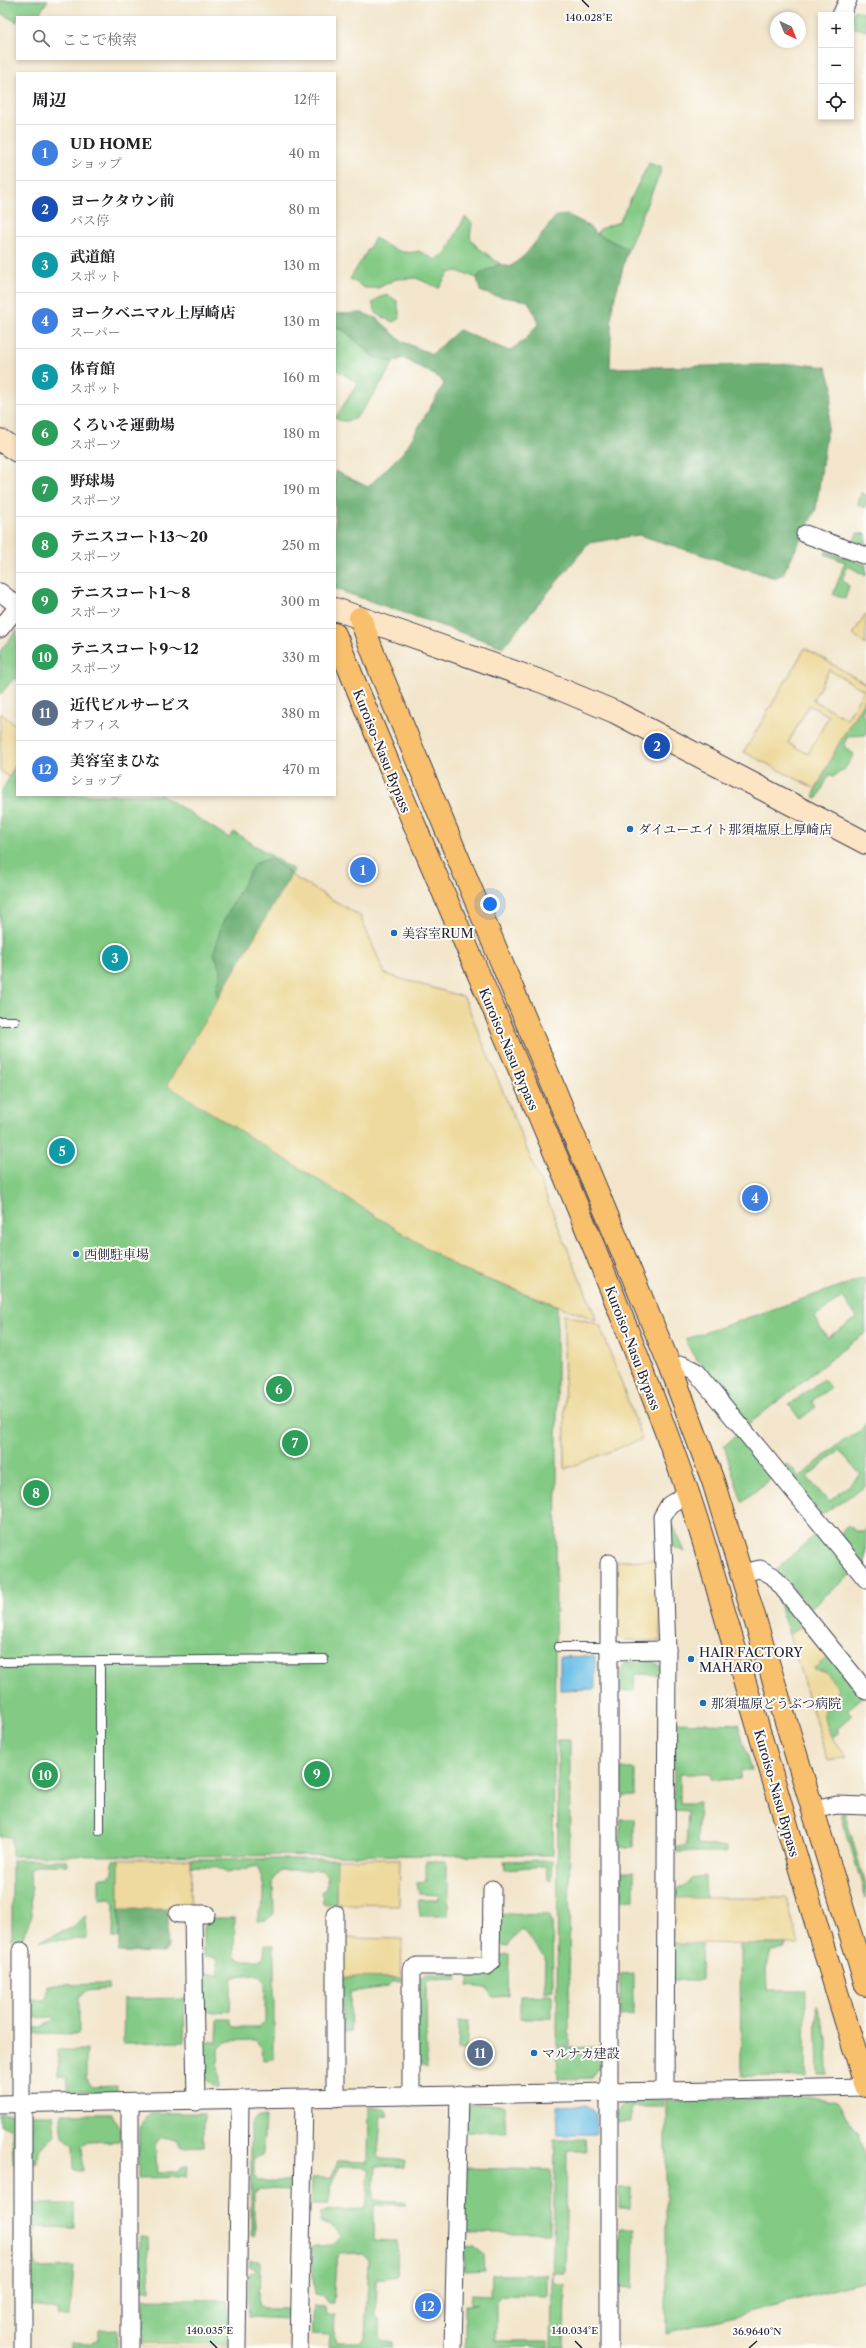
<!DOCTYPE html>
<html lang="ja">
<meta charset="utf-8">
<style>
:root{--surface:#fff;--page:#f2f2f2;--text:#202124;--muted:#757577;--line:#e0e0e0;--accent:#2563eb}
body{margin:0;font-family:"Libre Caslon Text","Noto Serif JP",serif;background:var(--page);color:var(--text)}
.controls{position:absolute;right:12px;top:12px;display:grid;overflow:hidden;border-radius:0px;box-shadow:0 2px 6px #0003}
.controls button{width:36px;height:36px;display:grid;place-items:center;padding:0;border:0;border-bottom:1px solid var(--line);background:var(--surface);color:var(--text);font:20px sans-serif}
.compass{position:absolute;left:770px;top:12px;width:36px;height:36px;border-radius:50%;background:var(--surface);box-shadow:0 2px 6px #0003;rotate:137deg}
.you{position:absolute;left:490px;top:904px;width:14px;height:14px;margin:-10px;border:3px solid #fff;border-radius:50%;background:#1a73e8;box-shadow:0 0 0 6px #1a73e833}
.badge{display:grid;place-items:center;width:26px;height:26px;border-radius:50%;background:var(--accent);color:#fff;font-size:13px;font-weight:700}
.pin{position:absolute;translate:-50% -50%;border:2px solid #fff;box-shadow:0 1px 4px #0006}
.list{margin:0;padding:0;list-style:none}
h2{display:flex;justify-content:space-between;align-items:center;height:52px;margin:0;padding:0 16px;font-size:17px}
h2 small{font-size:13px;font-weight:400;color:var(--muted)}
.list li{display:grid;grid-template-columns:26px 1fr auto;gap:12px;align-items:center;box-sizing:border-box;height:56px;padding:0 16px;border-top:1px solid var(--line)}
.list b{display:block;font-size:15px;white-space:nowrap}
.list p{margin:0;font-size:13px;white-space:nowrap;color:var(--muted)}
.list em{font-size:13px;font-style:normal;color:var(--muted)}
.icon{flex:none;width:22px;height:22px;fill:none;stroke:currentColor;stroke-width:2;stroke-linecap:round;stroke-linejoin:round}
.map{position:relative;flex:none;width:866px;height:2348px;overflow:hidden}
.search{position:absolute;background:var(--surface);box-shadow:0 2px 6px #0003;left:16px;top:16px;width:320px;height:44px;display:flex;align-items:center;gap:10px;box-sizing:border-box;padding:0 14px;border-radius:0px;color:var(--muted);font-size:15px}
.panel{position:absolute;background:var(--surface);box-shadow:0 2px 6px #0003;left:16px;top:72px;width:320px;height:724px;border-radius:0px}
.map>svg:first-child{display:block}
.green{fill:#83ca85;stroke:#527660;fill-rule:evenodd}
.forest{fill:#6aae72;stroke:#466856}
.sand{fill:#eeda9e;stroke:#887e6c;fill-rule:evenodd}
.water{fill:#6abfe6;stroke:#467090}
.lines{fill:none;stroke-linecap:round;stroke-linejoin:round}
.lane-casing{stroke:#413f51;stroke-width:10}
.street-casing{stroke:#413f51;stroke-width:19}
.secondary-casing{stroke:#413f51;stroke-width:24}
.primary-casing{stroke:#413f51;stroke-width:24}
.lane{stroke:#fff;stroke-width:8}
.street{stroke:#fff;stroke-width:17}
.secondary{stroke:#fce5c4;stroke-width:22}
.primary{stroke:#f8bf6c;stroke-width:22}
.ticks{fill:none;stroke:#22223b;stroke-width:1.5}
.poi-dot{fill:#1f6fb2;stroke:#fdfcf7;stroke-width:1.5}
.labels{text-anchor:middle;stroke-width:4;stroke-linejoin:round;paint-order:stroke}
.street-label{font-size:13px;fill:#22223b;stroke:#fdfcf7}
.poi-label{font-size:13px;fill:#22223b;stroke:#fdfcf7;text-anchor:start}
.ticks-label{font-size:10px;text-anchor:middle;fill:#22223b;stroke:#fdfcf7;stroke-width:4;stroke-linejoin:round;paint-order:stroke}
</style>
<div class="map">
<svg width="866" height="2348" viewBox="0 0 866 2348">
<rect width="100%" height="100%" fill="#fdfcf7"/>
<filter id="ink" filterUnits="userSpaceOnUse"><feTurbulence type="fractalNoise" baseFrequency=".025" numOctaves="2"/><feDisplacementMap in="SourceGraphic" scale="8" xChannelSelector="R" yChannelSelector="G"/><feConvolveMatrix kernelMatrix="1 2 1 2 8 2 1 2 1" color-interpolation-filters="sRGB"/></filter>
<filter id="wash" filterUnits="userSpaceOnUse"><feTurbulence type="fractalNoise" baseFrequency=".012" numOctaves="4" result="noise"/><feDisplacementMap in="SourceGraphic" scale="16" xChannelSelector="R" yChannelSelector="G"/><feGaussianBlur stdDeviation="0.9" result="paint"/><feColorMatrix in="noise" values="0 0 0 0 0 0 0 0 0 0 0 0 0 0 0 0 0 1.4 0 .05"/><feComposite in="paint" operator="in"/></filter>
<g filter="url(#wash)">
<rect width="100%" height="100%" fill="#f2e5cb"/>
<g class="green">
<polygon points="0,0 48,0 37,17 17,17 17,22 0,13"/>
<polygon points="855,10 866,14 866,31 851,27 851,17"/>
<polygon points="649,163 662,168 628,249 597,234 600,229 619,222"/>
<path d="M 465,217 L 472,223 L 470,237 L 476,246 L 500,264 L 482,273 L 477,278 L 457,271 L 448,273 L 439,288 L 416,278 L 396,279 L 378,288 L 365,288 L 350,279 L 375,238 C 389,247 402,256 419,251 L 435,260 L 446,253 Z"/>
<polygon points="388,295 397,301 400,318 393,322 377,314 372,303 380,297"/>
<path d="M 335,328 L 344,330 L 374,357 L 394,362 C 388,372 362,414 355,418 C 350,422 339,422 335,418 L 358,383 L 335,369 Z"/>
<polygon points="861,493 866,495 866,508 858,505"/>
<polygon points="857,533 866,534 866,544 854,541"/>
<polygon points="826,551 866,565 866,576 848,566 842,580 849,586 845,599 833,595 845,562 825,554"/>
<polygon points="17,630 17,680 14,678 0,695 0,651"/>
<polygon points="866,697 866,705 862,713 866,718 866,735 848,736 844,744 846,749 854,754 844,770 834,776 829,775 817,799 813,796 839,743"/>
<polygon points="17,763 17,795 162,795 229,838 234,832 294,870 219,998 220,1118 460,1269 557,1306 557,1472 553,1855 12,1856 12,1837 0,1837 0,795"/>
<path d="M 864,1278 L 866,1333 L 851,1343 L 749,1424 L 691,1352 L 686,1339 ZM 843,1297 L 857,1318 L 827,1338 L 814,1317 Z"/>
<polygon points="823,1379 830,1388 812,1401 816,1407 800,1419 789,1405"/>
<path d="M 866,1423 L 866,1486 L 821,1515 L 784,1470 L 786,1464 L 789,1465 L 799,1478 L 837,1445 L 861,1430 ZM 839,1450 L 861,1475 L 829,1502 L 807,1477 Z"/>
<polygon points="739,1433 775,1475 742,1502 724,1446"/>
<polygon points="800,1507 854,1572 810,1608 777,1569 813,1536 815,1531 797,1509"/>
<polygon points="669,1520 671,1520 685,1552 669,1545"/>
<polygon points="848,1525 855,1531 863,1531 866,1527 865,1564 861,1564 839,1536"/>
<polygon points="774,1589 864,1696 847,1710 852,1716 837,1729 839,1732 832,1738 824,1723 823,1712 838,1689 812,1669 827,1657 801,1625 789,1635"/>
<polygon points="652,1661 660,1666 661,1675 635,1674 634,1691 621,1691 621,1669 627,1662"/>
<polygon points="674,1722 738,1724 752,1770 741,1770 740,1779 712,1780 711,1774 680,1774 680,1803 699,1803 697,1844 727,1847 727,1852 675,1852 675,1847 686,1847 688,1811 674,1810"/>
<polygon points="558,1740 570,1740 569,2046 557,2046"/>
<polygon points="621,1769 635,1769 635,1796 621,1797"/>
<polygon points="841,1813 845,1813 866,1888 866,1899"/>
<rect x="620" y="1819" width="14" height="28"/>
<polygon points="119,1859 119,1938 113,1938 114,1904 110,1898 99,1899 99,1878 108,1878 112,1873 113,1860"/>
<path d="M 191,1859 L 337,1859 L 336,1904 L 323,1904 L 322,1892 L 327,1887 L 327,1876 L 321,1870 L 281,1870 L 273,1881 L 274,1914 L 266,1920 L 257,1921 C 258,1914 259,1912 262,1906 C 267,1896 262,1875 257,1866 L 227,1873 L 215,1867 L 191,1866 Z"/>
<polygon points="12,1860 67,1860 67,1865 38,1865 30,1870 32,1915 23,1936 12,1942"/>
<polygon points="553,1860 552,1881 548,1880 547,1866 505,1869 504,1861"/>
<polygon points="426,1861 446,1861 446,1881 449,1884 448,1916 420,1916 418,1900 438,1900 440,1895 419,1894 417,1882 426,1881"/>
<rect x="620" y="1872" width="14" height="28"/>
<polygon points="705,1876 706,1898 673,1898 674,1889 684,1887 692,1878"/>
<path d="M 507,1914 L 549,1915 L 552,1921 L 553,1990 L 544,1992 L 545,1957 L 522,1929 C 515,1933 513,1940 508,1947 L 498,1945 L 499,1915 Z"/>
<polygon points="86,1915 87,1939 40,1941 74,1927"/>
<polygon points="210,1918 235,1918 234,1954 239,1960 259,1960 264,1956 265,1945 274,1945 274,2059 263,2060 262,2048 255,2040 226,2041 218,2049 219,2088 216,2089 204,2077 205,2042 217,2042 218,2019 231,2019 231,2024 234,2027 259,2027 265,2021 265,1982 258,1975 232,1977 230,2011 213,2012 204,2009 204,1974 219,1974 217,1957 203,1956 203,1927"/>
<polygon points="672,1943 702,1943 701,1980 672,1980"/>
<polygon points="740,1943 786,1944 785,1948 771,1951 766,1969 767,1990 806,1990 805,2077 741,2076"/>
<polygon points="509,1954 508,1996 493,1997 486,1988 468,1986 470,1975 492,1974 497,1956"/>
<polygon points="426,1974 457,1974 457,1979 430,1980 426,1983 427,2068 417,2063 417,1980"/>
<polygon points="633,1974 633,2015 620,2016 620,1975"/>
<polygon points="342,1977 401,1978 401,1982 392,1982 388,1987 350,1992 351,2032 342,2033"/>
<polygon points="109,1984 109,1989 86,1991 79,1997 79,2034 29,2033 29,2029 41,2027 55,2020 53,2017 29,2018 30,1999 46,2000 47,1985"/>
<polygon points="552,1995 552,2018 520,2018 520,1996"/>
<polygon points="185,1998 184,2042 123,2043 124,1999"/>
<polygon points="816,2005 827,2039 828,2074 818,2074"/>
<polygon points="459,2021 468,2022 466,2050 458,2050"/>
<polygon points="600,2047 600,2068 592,2078 558,2079 557,2048"/>
<polygon points="58,2050 86,2050 86,2079 91,2087 117,2086 117,2092 68,2092 66,2077 59,2076"/>
<polygon points="819,2098 837,2102 858,2133 866,2162 866,2281 666,2334 666,2100"/>
<polygon points="627,2100 664,2100 663,2107 631,2107 631,2122 617,2122 618,2110"/>
<polygon points="471,2104 504,2105 506,2132 466,2132 466,2108"/>
<polygon points="369,2107 384,2109 389,2116 381,2117 378,2154 382,2159 405,2160 404,2167 375,2166 373,2200 405,2201 406,2204 374,2205 374,2240 398,2241 397,2276 377,2279 376,2316 379,2319 379,2337 383,2341 392,2343 392,2348 328,2348 329,2335 312,2334 314,2307 325,2308 326,2316 335,2315 334,2339 337,2343 359,2343 365,2338 369,2260 363,2253 339,2254 336,2264 333,2304 328,2304 324,2296 315,2294 310,2249 315,2246 331,2245 340,2236 333,2227 320,2222 320,2213 330,2210 364,2209 367,2202 369,2170 362,2166 340,2166 333,2180 328,2205 311,2205 312,2178 331,2178 338,2161 368,2162"/>
<polygon points="150,2113 204,2113 204,2146 181,2147 177,2139 161,2137 155,2145 157,2172 178,2172 183,2166 188,2166 187,2177 138,2178 139,2126"/>
<polygon points="0,2114 17,2114 17,2164 13,2164 12,2131 11,2128 0,2126"/>
<polygon points="31,2114 53,2114 55,2135 38,2150 37,2163 31,2165"/>
<path d="M 61,2114 L 112,2114 L 120,2128 L 120,2141 L 87,2142 L 82,2146 L 83,2170 L 74,2170 L 73,2145 C 60,2137 62,2128 61,2114 Z"/>
<polygon points="257,2117 265,2117 263,2154 254,2159 254,2176 258,2181 292,2181 291,2190 260,2189 254,2192 254,2236 251,2236 251,2123"/>
<polygon points="555,2139 585,2139 586,2151 567,2151 565,2273 553,2273 553,2283 565,2284 564,2348 551,2348"/>
<polygon points="466,2168 551,2170 550,2233 465,2233"/>
<rect x="619" y="2188" width="12" height="20"/>
<polygon points="30,2204 75,2204 75,2228 40,2227 34,2232 34,2262 37,2268 74,2267 70,2316 58,2316 57,2309 30,2306"/>
<polygon points="620,2229 634,2229 633,2288 619,2287"/>
<polygon points="140,2236 148,2237 150,2290 139,2290"/>
<polygon points="475,2246 484,2256 485,2270 464,2271 464,2247"/>
<polygon points="250,2260 260,2261 259,2304 263,2309 290,2309 290,2319 248,2317 249,2274 256,2271 256,2268 249,2266"/>
<polygon points="547,2274 547,2296 503,2295 496,2302 496,2341 548,2341 548,2348 533,2348 530,2346 465,2348 465,2305 478,2305 471,2304 472,2294 491,2295 492,2275"/>
<polygon points="143,2299 228,2300 227,2344 143,2343"/>
<polygon points="117,2329 117,2348 70,2348 70,2343 90,2344 98,2339 98,2330"/>
</g>
<g class="forest">
<path d="M 568,215 L 586,224 L 597,234 L 628,249 L 612,308 L 610,368 L 799,364 L 826,367 L 833,387 L 816,509 L 783,574 L 775,578 L 639,535 L 589,543 L 503,647 L 335,589 L 335,471 L 368,487 L 405,450 L 444,384 L 440,378 L 403,358 L 394,362 L 374,357 L 344,330 L 335,328 L 335,314 L 362,313 L 378,319 L 401,341 L 432,354 L 459,330 L 509,351 L 525,340 L 539,323 L 528,301 C 513,298 492,297 480,291 L 477,278 L 481,273 L 500,264 L 510,267 L 525,255 L 556,216 Z"/>
<polygon points="270,858 288,870 294,889 223,1008 216,992 221,970 214,954 221,926 254,864"/>
<path d="M 119,1909 L 166,1909 C 171,1921 166,1933 168,1947 L 164,1953 L 119,1952 Z"/>
</g>
<g class="sand">
<polygon points="865,614 866,614 866,645 853,635"/>
<path d="M 805,648 L 866,684 L 866,697 L 839,743 L 816,789 L 744,752 ZM 829,670 L 864,690 L 847,719 L 813,700 ZM 809,705 L 829,716 L 808,754 L 788,743 Z"/>
<polygon points="0,713 17,726 17,763 9,777 0,771"/>
<polygon points="291,875 360,916 385,974 464,997 597,1320 460,1269 167,1085"/>
<polygon points="564,1314 600,1325 642,1439 565,1469"/>
<polygon points="658,1560 661,1641 623,1640 616,1634 617,1561"/>
<path d="M 801,1626 L 828,1657 L 813,1669 L 827,1673 L 838,1689 L 823,1712 C 825,1731 835,1743 847,1757 L 828,1761 L 789,1635 Z"/>
<polygon points="119,1859 191,1859 190,1909 119,1909"/>
<polygon points="337,1859 400,1859 399,1905 336,1904"/>
<polygon points="673,1898 786,1898 799,1944 672,1943"/>
<polygon points="343,1938 402,1939 401,1978 342,1977"/>
<polygon points="143,2343 227,2344 227,2348 143,2348"/>
</g>
<g class="water">
<polygon points="595,1656 595,1689 560,1690 560,1657"/>
<polygon points="586,2105 596,2114 596,2134 558,2134 557,2106"/>
</g>
</g>
<g filter="url(#ink)">
<g class="lines">
<defs>
<g id="lane">
<polyline points="0,1021 15,1021"/>
<polyline points="558,1647 609,1647"/>
<polyline points="100,1661 100,1831"/>
<polyline points="0,1662 324,1659"/>
</g>
<g id="street">
<polyline points="841,15 848,0"/>
<polyline points="805,534 866,556"/>
<polyline points="0,592 17,605"/>
<polyline points="0,629 17,608"/>
<polyline points="670,1366 683,1365 695,1371 866,1579"/>
<polyline points="741,1573 760,1569 773,1576 866,1691"/>
<polyline points="609,1651 667,1650"/>
<polyline points="813,1810 837,1805 866,1806"/>
<polyline points="178,1914 206,1914"/>
<polyline points="193,1914 196,2102"/>
<polyline points="21,1951 21,2103"/>
<polyline points="665,2089 667,1650 662,1517 669,1505 688,1493"/>
<polyline points="411,2096 411,1970 418,1966 487,1966 491,1962 492,1889"/>
<polyline points="335,2098 335,1914"/>
<path d="M 0,2104 C 289,2100 577,2091 866,2087"/>
<polyline points="23,2348 23,2104"/>
<polyline points="130,2348 130,2103"/>
<polyline points="237,2348 240,2101"/>
<polyline points="299,2348 304,2100"/>
<polyline points="453,2348 459,2094"/>
<polyline points="609,2348 609,1563"/>
</g>
<g id="secondary">
<polyline points="0,440 17,451"/>
<polyline points="335,609 543,682 615,712 866,843"/>
</g>
<g id="primary">
<polyline points="360,618 382,676 670,1366 713,1481 866,1985"/>
<path d="M 335,634 C 450,920 584,1199 687,1490 C 708,1551 724,1614 743,1676 C 783,1813 823,1950 866,2086"/>
</g>
</defs>
<use href="#lane" class="lane-casing"/>
<use href="#street" class="street-casing"/>
<use href="#secondary" class="secondary-casing"/>
<use href="#primary" class="primary-casing"/>
<use href="#lane" class="lane"/>
<use href="#street" class="street"/>
<use href="#secondary" class="secondary"/>
<use href="#primary" class="primary"/>
</g>
</g>
<path class="ticks" d="M 582,0 L 589,7M 210,2341 L 217,2348M 575,2341 L 582,2348M 749,2348 L 757,2341"/>
<g class="poi-dot">
<circle cx="630" cy="829" r="4"/>
<circle cx="394" cy="933" r="4"/>
<circle cx="76" cy="1254" r="4"/>
<circle cx="691" cy="1659" r="4"/>
<circle cx="703" cy="1703" r="4"/>
<circle cx="534" cy="2053" r="4"/>
</g>
<g class="labels">
<g class="street-label">
<text transform="translate(382 751) rotate(68)" y="5">Kuroiso-Nasu Bypass</text>
<text transform="translate(509 1049) rotate(67)" y="5">Kuroiso-Nasu Bypass</text>
<text transform="translate(633 1348) rotate(69)" y="5">Kuroiso-Nasu Bypass</text>
<text transform="translate(777 1793) rotate(74)" y="5">Kuroiso-Nasu Bypass</text>
</g>
<g class="poi-label">
<text x="638" y="834">ダイユーエイト那須塩原上厚崎店</text>
<text x="402" y="938">美容室RUM</text>
<text x="84" y="1259">西側駐車場</text>
<text x="699" y="1657">HAIR FACTORY<tspan x="699" dy="15">MAHARO</tspan></text>
<text x="711" y="1708">那須塩原どうぶつ病院</text>
<text x="542" y="2058">マルナカ建設</text>
</g>
</g>
<g class="ticks-label">
<text x="589" y="21">140.028°E</text>
<text x="210" y="2334">140.035°E</text>
<text x="575" y="2334">140.034°E</text>
<text x="757" y="2335">36.9640°N</text>
</g>
</svg>
<div class="controls">
<button>+</button>
<button>−</button>
<button><svg class="icon" aria-label="locate" viewBox="0 0 24 24"><circle cx="12" cy="12" r="6"/><path d="M12 2v4M12 18v4M2 12h4M18 12h4"/></svg></button>
</div>
<svg class="compass" viewBox="-18 -18 36 36"><path d="M0-13l5 13h-10z" fill="#e53935"/><path d="M0 13l5-13h-10z" fill="#757577"/></svg>
<div class="you"></div>
<div class="pin badge" style="left:363px;top:870px;background:#3f7fe0">1</div>
<div class="pin badge" style="left:657px;top:746px;background:#1a4fb4">2</div>
<div class="pin badge" style="left:115px;top:958px;background:#0f9aa8">3</div>
<div class="pin badge" style="left:755px;top:1198px;background:#3f7fe0">4</div>
<div class="pin badge" style="left:62px;top:1151px;background:#0f9aa8">5</div>
<div class="pin badge" style="left:279px;top:1389px;background:#2e9e5b">6</div>
<div class="pin badge" style="left:295px;top:1443px;background:#2e9e5b">7</div>
<div class="pin badge" style="left:36px;top:1493px;background:#2e9e5b">8</div>
<div class="pin badge" style="left:317px;top:1774px;background:#2e9e5b">9</div>
<div class="pin badge" style="left:45px;top:1775px;background:#2e9e5b">10</div>
<div class="pin badge" style="left:480px;top:2053px;background:#5c6f8a">11</div>
<div class="pin badge" style="left:428px;top:2306px;background:#3f7fe0">12</div>
<div class="search"><svg class="icon" aria-label="search" viewBox="0 0 24 24"><circle cx="10" cy="10" r="6"/><path d="M15 15l6 6"/></svg>ここで検索</div>
<section class="panel">
<h2>周辺<small>12件</small></h2>
<ul class="list">
<li><span class="badge" style="background:#3f7fe0">1</span><div><b>UD HOME</b><p>ショップ</p></div><em>40 m</em></li>
<li><span class="badge" style="background:#1a4fb4">2</span><div><b>ヨークタウン前</b><p>バス停</p></div><em>80 m</em></li>
<li><span class="badge" style="background:#0f9aa8">3</span><div><b>武道館</b><p>スポット</p></div><em>130 m</em></li>
<li><span class="badge" style="background:#3f7fe0">4</span><div><b>ヨークベニマル上厚崎店</b><p>スーパー</p></div><em>130 m</em></li>
<li><span class="badge" style="background:#0f9aa8">5</span><div><b>体育館</b><p>スポット</p></div><em>160 m</em></li>
<li><span class="badge" style="background:#2e9e5b">6</span><div><b>くろいそ運動場</b><p>スポーツ</p></div><em>180 m</em></li>
<li><span class="badge" style="background:#2e9e5b">7</span><div><b>野球場</b><p>スポーツ</p></div><em>190 m</em></li>
<li><span class="badge" style="background:#2e9e5b">8</span><div><b>テニスコート13～20</b><p>スポーツ</p></div><em>250 m</em></li>
<li><span class="badge" style="background:#2e9e5b">9</span><div><b>テニスコート1～8</b><p>スポーツ</p></div><em>300 m</em></li>
<li><span class="badge" style="background:#2e9e5b">10</span><div><b>テニスコート9～12</b><p>スポーツ</p></div><em>330 m</em></li>
<li><span class="badge" style="background:#5c6f8a">11</span><div><b>近代ビルサービス</b><p>オフィス</p></div><em>380 m</em></li>
<li><span class="badge" style="background:#3f7fe0">12</span><div><b>美容室まひな</b><p>ショップ</p></div><em>470 m</em></li>
</ul>
</section>
</div>
